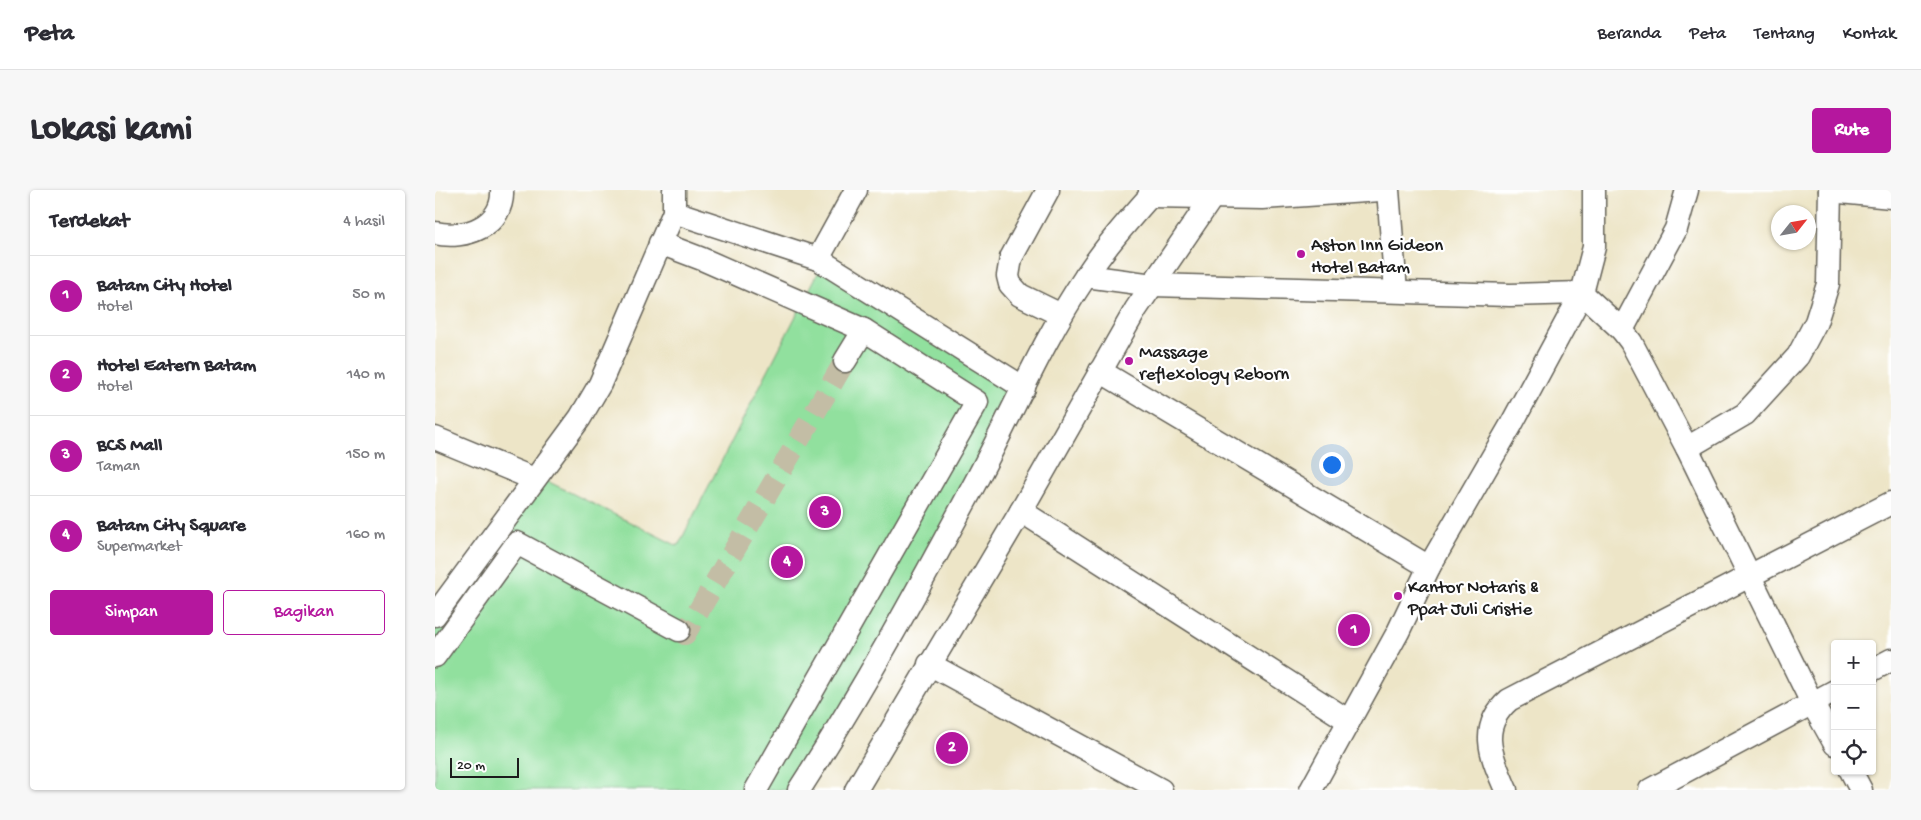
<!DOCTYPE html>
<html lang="id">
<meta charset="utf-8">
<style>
:root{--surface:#fff;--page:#f7f7f7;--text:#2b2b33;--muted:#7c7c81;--line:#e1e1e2;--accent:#b5179e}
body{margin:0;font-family:"Gochi Hand",sans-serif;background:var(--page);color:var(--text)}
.controls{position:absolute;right:15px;bottom:15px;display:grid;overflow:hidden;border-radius:5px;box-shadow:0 1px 4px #0004}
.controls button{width:45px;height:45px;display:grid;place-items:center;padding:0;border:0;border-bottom:1px solid var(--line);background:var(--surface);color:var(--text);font:25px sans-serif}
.compass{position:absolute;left:1336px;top:15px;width:45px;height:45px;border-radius:50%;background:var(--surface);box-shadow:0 1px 4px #0004;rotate:59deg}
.scale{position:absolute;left:15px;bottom:12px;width:69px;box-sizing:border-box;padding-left:5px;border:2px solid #1c1c1c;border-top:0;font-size:14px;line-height:18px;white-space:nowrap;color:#1c1c1c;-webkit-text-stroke:4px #fff;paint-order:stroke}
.you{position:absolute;left:896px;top:274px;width:18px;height:18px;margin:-12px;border:4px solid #fff;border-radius:50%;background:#1a73e8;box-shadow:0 0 0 8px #1a73e833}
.badge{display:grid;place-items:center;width:32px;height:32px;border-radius:50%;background:var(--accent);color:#fff;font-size:16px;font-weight:700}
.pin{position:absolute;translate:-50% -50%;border:2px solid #fff;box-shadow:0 1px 5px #0006}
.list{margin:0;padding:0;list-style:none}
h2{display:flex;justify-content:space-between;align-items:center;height:65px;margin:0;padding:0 20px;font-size:21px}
h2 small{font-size:16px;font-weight:400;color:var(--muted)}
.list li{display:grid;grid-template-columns:32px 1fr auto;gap:15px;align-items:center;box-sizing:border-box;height:80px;padding:0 20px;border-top:1px solid var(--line)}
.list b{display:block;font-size:19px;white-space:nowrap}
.list p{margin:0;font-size:16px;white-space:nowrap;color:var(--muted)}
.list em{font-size:16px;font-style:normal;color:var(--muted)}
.actions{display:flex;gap:10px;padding:15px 20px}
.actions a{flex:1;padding:11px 0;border:1px solid var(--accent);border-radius:5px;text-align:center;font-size:18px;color:var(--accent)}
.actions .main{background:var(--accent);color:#fff}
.icon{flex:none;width:28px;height:28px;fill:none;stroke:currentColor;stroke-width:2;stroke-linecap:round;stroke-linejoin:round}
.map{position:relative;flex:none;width:1456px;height:600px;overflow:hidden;border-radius:5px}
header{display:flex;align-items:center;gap:30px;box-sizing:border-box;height:70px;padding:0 25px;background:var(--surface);border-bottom:1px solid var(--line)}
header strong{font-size:24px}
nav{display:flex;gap:28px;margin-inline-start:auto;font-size:18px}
.intro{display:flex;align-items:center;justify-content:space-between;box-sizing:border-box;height:120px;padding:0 30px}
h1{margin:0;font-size:35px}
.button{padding:12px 22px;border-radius:5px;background:var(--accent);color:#fff;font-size:18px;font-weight:700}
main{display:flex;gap:30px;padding:0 30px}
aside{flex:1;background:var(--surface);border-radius:5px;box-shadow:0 1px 4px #0004}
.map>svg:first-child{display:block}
.green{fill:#91e09e;stroke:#567e5d}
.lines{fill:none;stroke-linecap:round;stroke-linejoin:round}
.minor-tunnel{stroke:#c3bda5;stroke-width:22;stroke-dasharray:22 11;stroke-linecap:butt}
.minor-casing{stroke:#656258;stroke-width:25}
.minor{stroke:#fff;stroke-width:22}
.poi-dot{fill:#b5179e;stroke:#fff;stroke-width:2}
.labels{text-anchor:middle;stroke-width:4.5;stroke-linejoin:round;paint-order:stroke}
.poi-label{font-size:19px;fill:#1c1c1c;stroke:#fff;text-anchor:start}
</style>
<header>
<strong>Peta</strong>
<nav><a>Beranda</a><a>Peta</a><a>Tentang</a><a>Kontak</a></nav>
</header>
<div class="intro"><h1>Lokasi kami</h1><a class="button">Rute</a></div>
<main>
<aside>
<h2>Terdekat<small>4 hasil</small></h2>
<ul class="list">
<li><span class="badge">1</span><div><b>Batam City Hotel</b><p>Hotel</p></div><em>50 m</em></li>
<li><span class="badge">2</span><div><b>Hotel Eatern Batam</b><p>Hotel</p></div><em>140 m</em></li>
<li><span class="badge">3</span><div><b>BCS Mall</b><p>Taman</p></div><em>150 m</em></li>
<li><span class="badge">4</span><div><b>Batam City Square</b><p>Supermarket</p></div><em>160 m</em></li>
</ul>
<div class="actions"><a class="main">Simpan</a><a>Bagikan</a></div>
</aside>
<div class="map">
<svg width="1456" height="600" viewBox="0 0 1456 600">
<rect width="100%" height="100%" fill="#fff"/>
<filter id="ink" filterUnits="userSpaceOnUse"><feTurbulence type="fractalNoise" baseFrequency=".02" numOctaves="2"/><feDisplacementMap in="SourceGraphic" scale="10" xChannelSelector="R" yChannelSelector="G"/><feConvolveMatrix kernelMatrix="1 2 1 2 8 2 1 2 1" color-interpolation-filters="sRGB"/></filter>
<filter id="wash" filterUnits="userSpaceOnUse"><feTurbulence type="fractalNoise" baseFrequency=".0096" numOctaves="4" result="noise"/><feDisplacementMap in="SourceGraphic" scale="20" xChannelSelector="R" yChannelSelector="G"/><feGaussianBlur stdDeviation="1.12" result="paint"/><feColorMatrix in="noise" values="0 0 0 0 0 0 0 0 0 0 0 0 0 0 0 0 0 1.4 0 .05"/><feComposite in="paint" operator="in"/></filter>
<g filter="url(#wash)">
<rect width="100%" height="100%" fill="#ede5c7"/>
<polygon class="green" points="386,77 585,204 360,600 0,600 0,425 104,287 243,356"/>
</g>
<g filter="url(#ink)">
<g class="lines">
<polyline class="minor-tunnel" points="244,440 250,444 410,171"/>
<defs>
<g id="minor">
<polyline points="613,0 576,68 573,86 575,94 585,105 626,125"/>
<polyline points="953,0 961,101"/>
<polyline points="1395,1 1456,7"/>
<polyline points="715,6 827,8 945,0"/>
<polyline points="239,22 383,69 589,198"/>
<path d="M 0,43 C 30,50 69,36 67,0"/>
<polyline points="225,53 267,69 429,140"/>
<polyline points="383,69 421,0"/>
<polyline points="651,86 718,95 1075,105 1147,103 1187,140 1196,152 1252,258 1377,513 1400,554"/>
<polyline points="1187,140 1241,39 1252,0"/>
<polyline points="665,181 994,377"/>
<polyline points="0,248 99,289"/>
<polyline points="1252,258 1310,224 1363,166 1381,132 1393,94 1395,0"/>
<polyline points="586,321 914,531"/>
<polyline points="0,425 145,228 165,194 239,22 239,0"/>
<polyline points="0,466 82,353 244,440"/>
<polyline points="494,474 726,600"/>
<polyline points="1437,480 1456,470"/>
<polyline points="1416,581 1426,600"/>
<polyline points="321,600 542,212 429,140 410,171"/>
<path d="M 364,600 C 427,502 484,398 539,295 C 576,226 607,151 651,86 C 670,57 692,32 715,6 L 715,0"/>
<polyline points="421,600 586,321 701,119 776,9"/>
<polyline points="876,600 963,442 994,377 1076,235 1147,103 1159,57 1159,0"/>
<path d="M 1071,600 C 1057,567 1042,538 1074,510 L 1456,313"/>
<polyline points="1215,600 1400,501"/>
</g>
</defs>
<use href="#minor" class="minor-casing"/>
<use href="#minor" class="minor"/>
</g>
</g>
<g class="poi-dot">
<circle cx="866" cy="64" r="5"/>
<circle cx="694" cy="171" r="5"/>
<circle cx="963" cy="406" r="5"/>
</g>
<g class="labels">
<g class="poi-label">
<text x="876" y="60">Aston Inn Gideon<tspan x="876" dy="22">Hotel Batam</tspan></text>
<text x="704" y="167">Massage<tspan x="704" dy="22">reflexology Reborn</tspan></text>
<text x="973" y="402">Kantor Notaris &amp;<tspan x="973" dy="22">Ppat Juli Cristie</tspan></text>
</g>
</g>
</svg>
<div class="controls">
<button>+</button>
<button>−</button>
<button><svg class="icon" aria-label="locate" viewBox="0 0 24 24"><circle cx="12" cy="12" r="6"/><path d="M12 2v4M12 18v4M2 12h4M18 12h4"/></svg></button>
</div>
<svg class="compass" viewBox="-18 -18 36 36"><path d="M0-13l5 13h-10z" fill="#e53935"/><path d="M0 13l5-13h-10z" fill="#7c7c81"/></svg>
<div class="scale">20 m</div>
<div class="you"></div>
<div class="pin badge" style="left:919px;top:440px">1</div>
<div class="pin badge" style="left:517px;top:558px">2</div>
<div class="pin badge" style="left:390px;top:322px">3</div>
<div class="pin badge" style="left:352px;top:372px">4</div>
</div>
</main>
